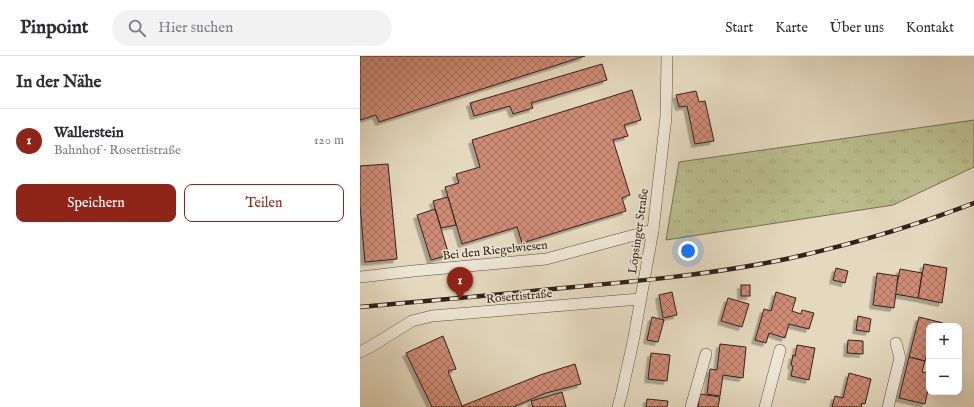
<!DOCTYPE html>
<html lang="de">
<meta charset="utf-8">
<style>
:root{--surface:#fff;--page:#f2f2f3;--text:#2b2b33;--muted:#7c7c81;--line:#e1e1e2;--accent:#8f2418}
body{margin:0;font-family:"IM FELL English",serif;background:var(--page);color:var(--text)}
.controls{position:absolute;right:12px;bottom:12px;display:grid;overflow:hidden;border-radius:8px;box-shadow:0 4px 16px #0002}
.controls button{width:36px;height:36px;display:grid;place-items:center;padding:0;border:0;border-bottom:1px solid var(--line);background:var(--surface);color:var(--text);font:20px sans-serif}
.you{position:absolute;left:328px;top:195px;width:14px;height:14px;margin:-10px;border:3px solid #fff;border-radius:50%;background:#1a73e8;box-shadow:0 0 0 6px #1a73e833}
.badge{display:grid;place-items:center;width:26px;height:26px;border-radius:50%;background:var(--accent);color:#fff;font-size:13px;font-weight:700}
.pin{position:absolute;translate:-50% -33px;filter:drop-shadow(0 1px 2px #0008)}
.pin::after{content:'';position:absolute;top:21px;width:14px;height:12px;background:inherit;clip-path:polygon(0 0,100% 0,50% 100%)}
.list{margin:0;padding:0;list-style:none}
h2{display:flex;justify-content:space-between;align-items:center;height:52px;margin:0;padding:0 16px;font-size:17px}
h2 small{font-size:13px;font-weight:400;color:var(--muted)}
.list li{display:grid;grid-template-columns:26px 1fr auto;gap:12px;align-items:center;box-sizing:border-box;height:64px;padding:0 16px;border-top:1px solid var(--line)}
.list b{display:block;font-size:15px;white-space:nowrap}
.list p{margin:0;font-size:13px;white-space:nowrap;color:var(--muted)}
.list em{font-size:13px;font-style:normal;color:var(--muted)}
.actions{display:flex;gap:8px;padding:12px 16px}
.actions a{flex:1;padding:9px 0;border:1px solid var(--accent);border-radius:8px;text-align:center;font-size:14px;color:var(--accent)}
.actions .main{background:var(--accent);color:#fff}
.icon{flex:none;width:22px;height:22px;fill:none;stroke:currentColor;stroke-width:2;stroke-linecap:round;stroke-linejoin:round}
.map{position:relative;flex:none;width:614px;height:351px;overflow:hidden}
header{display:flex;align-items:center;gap:24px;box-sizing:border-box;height:56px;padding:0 20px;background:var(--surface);border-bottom:1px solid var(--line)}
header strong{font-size:19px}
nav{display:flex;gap:22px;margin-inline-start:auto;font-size:14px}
.search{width:280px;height:36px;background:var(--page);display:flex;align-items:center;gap:10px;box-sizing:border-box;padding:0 14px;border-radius:22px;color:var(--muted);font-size:15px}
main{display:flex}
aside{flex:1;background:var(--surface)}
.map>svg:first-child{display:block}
.grass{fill:url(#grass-tufts);stroke:#776f54}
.building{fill:url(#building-cross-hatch);stroke:#33211b;filter:url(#shadow)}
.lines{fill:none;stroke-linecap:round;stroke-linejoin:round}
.street-casing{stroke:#5f4f44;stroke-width:12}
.street{stroke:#ede6d5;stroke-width:11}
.rail-casing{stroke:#33211b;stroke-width:4.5}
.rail{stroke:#ede6d5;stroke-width:3;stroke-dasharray:9;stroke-linecap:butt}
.labels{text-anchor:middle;stroke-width:3;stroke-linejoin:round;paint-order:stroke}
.street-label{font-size:12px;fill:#33211b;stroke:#ede6d5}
</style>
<header>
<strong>Pinpoint</strong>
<div class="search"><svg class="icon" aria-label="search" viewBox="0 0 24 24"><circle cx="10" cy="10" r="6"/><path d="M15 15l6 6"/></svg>Hier suchen</div>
<nav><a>Start</a><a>Karte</a><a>Über uns</a><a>Kontakt</a></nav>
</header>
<main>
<aside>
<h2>In der Nähe<small></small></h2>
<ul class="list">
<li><span class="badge">1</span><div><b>Wallerstein</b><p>Bahnhof · Rosettistraße</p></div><em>120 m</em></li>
</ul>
<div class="actions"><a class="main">Speichern</a><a>Teilen</a></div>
</aside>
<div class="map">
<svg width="614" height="351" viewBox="0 0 614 351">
<defs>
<pattern id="grass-tufts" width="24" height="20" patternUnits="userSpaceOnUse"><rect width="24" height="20" fill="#bbbd8e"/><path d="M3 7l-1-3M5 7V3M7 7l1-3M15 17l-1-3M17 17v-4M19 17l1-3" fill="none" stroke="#a1a27a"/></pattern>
<pattern id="building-cross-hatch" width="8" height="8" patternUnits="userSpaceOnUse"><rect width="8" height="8" fill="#ce8b74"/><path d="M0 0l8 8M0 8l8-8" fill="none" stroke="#a8715e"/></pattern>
<filter id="shadow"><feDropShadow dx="-3.5" dy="3.5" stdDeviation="0" flood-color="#0004"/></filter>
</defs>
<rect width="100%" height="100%" fill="#e4d9bf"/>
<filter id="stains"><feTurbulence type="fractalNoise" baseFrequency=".005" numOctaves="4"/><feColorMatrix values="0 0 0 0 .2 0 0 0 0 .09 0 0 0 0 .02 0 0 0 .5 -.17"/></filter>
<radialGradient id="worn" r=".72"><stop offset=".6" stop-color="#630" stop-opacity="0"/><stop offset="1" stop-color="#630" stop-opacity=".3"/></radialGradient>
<polygon class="grass" points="614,64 614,111 533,149 306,184 319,106"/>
<g class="building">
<polygon points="0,0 225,0 19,66 16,59 0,64"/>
<polygon points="242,8 247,24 171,47 173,52 153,58 150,50 114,60 110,47"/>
<polygon points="272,34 281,64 264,69 268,80 253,84 270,139 262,142 266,155 162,187 157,171 102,188 85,131 99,127 96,118 120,111 112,84"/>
<polygon points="336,35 339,46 345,45 354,85 335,88 327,50 319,51 316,39"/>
<polygon points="28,108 37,203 5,206 0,150 0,110"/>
<polygon points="88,141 96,169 81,172 73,145"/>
<polygon points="75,153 89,199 71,204 57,159"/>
<polygon points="564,208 587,212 582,247 558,242"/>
<polygon points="476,212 488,215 485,227 473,224"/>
<polygon points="540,213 562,217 558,242 535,238"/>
<polygon points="517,217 538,220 534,252 513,249"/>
<rect x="381" y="229" width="9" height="11"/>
<polygon points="312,236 317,259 303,262 299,239"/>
<polygon points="416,236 436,242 432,255 441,258 442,254 454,257 449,273 429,268 425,282 409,277 406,287 395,284 404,253 411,255"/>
<polygon points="368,242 389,248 382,271 361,265"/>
<polygon points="498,260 511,263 509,276 496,274"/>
<polygon points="292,261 304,264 298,286 287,284"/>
<polygon points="559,261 583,267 583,270 569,270 569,295 568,295 565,305 549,301"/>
<polygon points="83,280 96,313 88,315 102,350 180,319 215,308 221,328 186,337 153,351 72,351 46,297"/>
<polygon points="488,284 503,285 503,298 487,297"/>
<polygon points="360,288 386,291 383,322 363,319 360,340 347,338 350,313 357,314"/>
<polygon points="437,289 455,292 449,324 431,320 433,310 431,309 433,299 435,300"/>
<polygon points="291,297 310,299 307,325 288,323"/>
<polygon points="549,301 565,305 562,316 569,317 569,329 565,348 539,342"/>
<polygon points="489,317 511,323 505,348 502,347 501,351 472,351 475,340 483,342"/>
<polygon points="202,336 206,351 173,351 171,345"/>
<polygon points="340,338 360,341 358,351 338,351"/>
<polygon points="287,343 308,345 307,351 286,351"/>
</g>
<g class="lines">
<defs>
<g id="street">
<polyline points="0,221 53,215 186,203 293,174"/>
<polyline points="0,296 10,291 52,265 72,260 280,243"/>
<polyline points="258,351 262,336 274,281 293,174 306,61 307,0"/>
<polyline points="331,351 346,298"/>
<polyline points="405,351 420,294"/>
<polyline points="528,351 540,302 536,287"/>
</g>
</defs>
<use href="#street" class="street-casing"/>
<use href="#street" class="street"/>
<defs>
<path id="rail" d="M 0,251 C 68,245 136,239 203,232 C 280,225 356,218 431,202 C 493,188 554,170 614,147"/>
</defs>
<use href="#rail" class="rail-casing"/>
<use href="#rail" class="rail"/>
</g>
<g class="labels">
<g class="street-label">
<text transform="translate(278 175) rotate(-82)" y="4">Löpsinger Straße</text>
<text transform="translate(135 194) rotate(-6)" y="4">Bei den Riegelwiesen</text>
<text transform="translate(159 240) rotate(-5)" y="4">Rosettistraße</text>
</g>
</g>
<rect width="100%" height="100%" filter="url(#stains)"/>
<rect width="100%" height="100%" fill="url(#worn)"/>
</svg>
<div class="controls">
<button>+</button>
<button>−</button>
</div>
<div class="you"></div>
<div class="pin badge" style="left:100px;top:244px">1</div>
</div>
</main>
